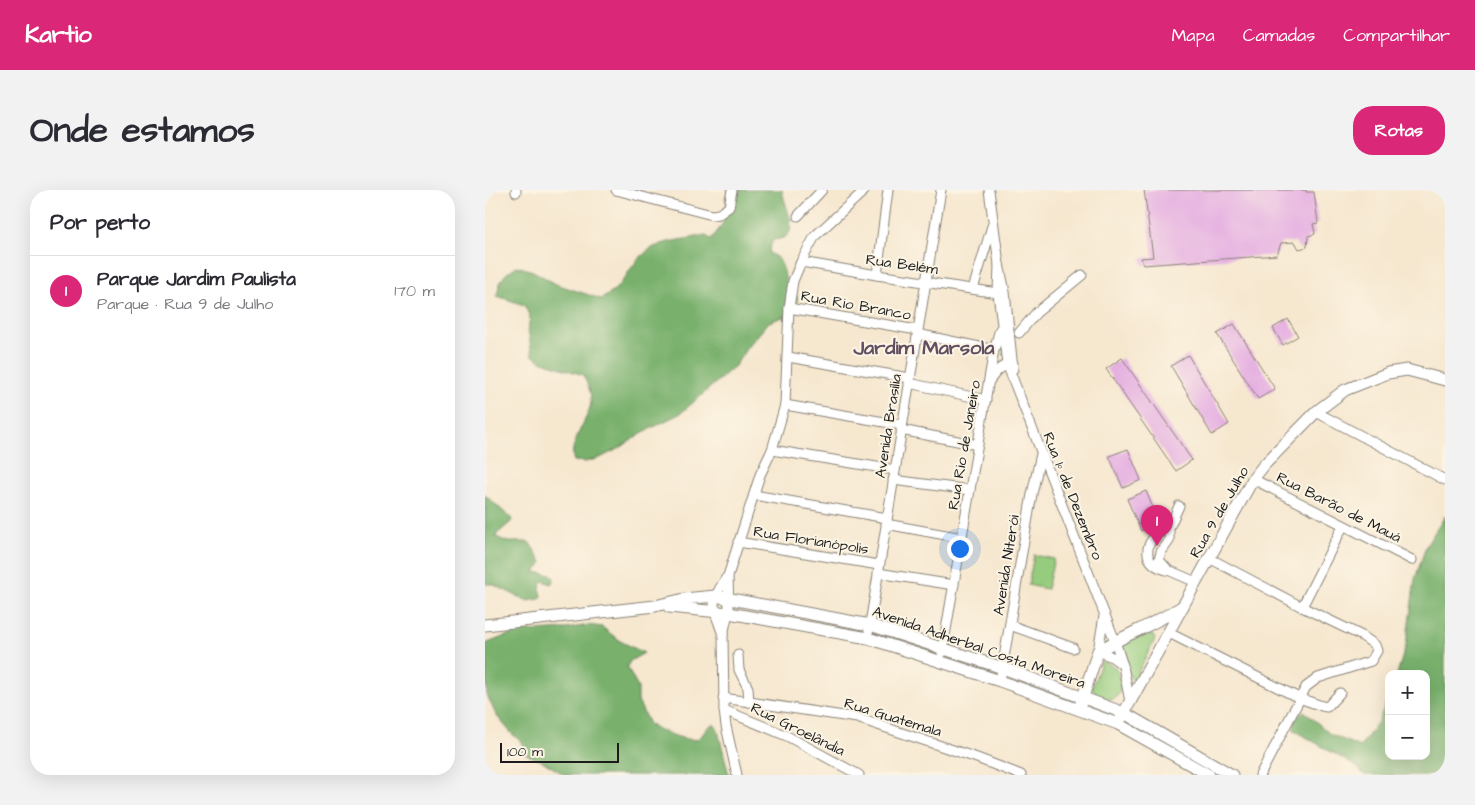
<!DOCTYPE html>
<html lang="pt">
<meta charset="utf-8">
<style>
:root{--surface:#fff;--page:#f2f2f3;--text:#2b2b33;--muted:#7c7c81;--line:#e1e1e2;--accent:#db2777}
body{margin:0;font-family:"Architects Daughter",sans-serif;background:var(--page);color:var(--text)}
.controls{position:absolute;right:15px;bottom:15px;display:grid;overflow:hidden;border-radius:10px;box-shadow:0 5px 20px #0002}
.controls button{width:45px;height:45px;display:grid;place-items:center;padding:0;border:0;border-bottom:1px solid var(--line);background:var(--surface);color:var(--text);font:25px sans-serif}
.scale{position:absolute;left:15px;bottom:12px;width:119px;box-sizing:border-box;padding-left:5px;border:2px solid #1c1c1c;border-top:0;font-size:14px;line-height:18px;white-space:nowrap;color:#1c1c1c;-webkit-text-stroke:4px #fcf5e5;paint-order:stroke}
.you{position:absolute;left:474px;top:358px;width:18px;height:18px;margin:-12px;border:4px solid #fff;border-radius:50%;background:#1a73e8;box-shadow:0 0 0 8px #1a73e833}
.badge{display:grid;place-items:center;width:32px;height:32px;border-radius:50%;background:var(--accent);color:#fff;font-size:16px;font-weight:700}
.pin{position:absolute;translate:-50% -41px;filter:drop-shadow(0 1px 2px #0008)}
.pin::after{content:'';position:absolute;top:26px;width:18px;height:15px;background:inherit;clip-path:polygon(0 0,100% 0,50% 100%)}
.list{margin:0;padding:0;list-style:none}
h2{display:flex;justify-content:space-between;align-items:center;height:65px;margin:0;padding:0 20px;font-size:21px}
h2 small{font-size:16px;font-weight:400;color:var(--muted)}
.list li{display:grid;grid-template-columns:32px 1fr auto;gap:15px;align-items:center;box-sizing:border-box;height:70px;padding:0 20px;border-top:1px solid var(--line)}
.list b{display:block;font-size:19px;white-space:nowrap}
.list p{margin:0;font-size:16px;white-space:nowrap;color:var(--muted)}
.list em{font-size:16px;font-style:normal;color:var(--muted)}
.map{position:relative;flex:none;width:960px;height:585px;overflow:hidden;border-radius:20px}
header{display:flex;align-items:center;gap:30px;box-sizing:border-box;height:70px;padding:0 25px;background:var(--accent);color:#fff}
header strong{font-size:24px}
nav{display:flex;gap:28px;margin-inline-start:auto;font-size:18px}
.intro{display:flex;align-items:center;justify-content:space-between;box-sizing:border-box;height:120px;padding:0 30px}
h1{margin:0;font-size:35px}
.button{padding:12px 22px;border-radius:20px;background:var(--accent);color:#fff;font-size:18px;font-weight:700}
main{display:flex;gap:30px;padding:0 30px}
aside{flex:1;background:var(--surface);border-radius:20px;box-shadow:0 5px 20px #0002}
.map>svg:first-child{display:block}
.green{fill:#96cc7d;stroke:#59744c}
.forest{fill:#78b06c;stroke:#4a6644}
.building{fill:#e4ace1}
.lines{fill:none;stroke-linecap:round;stroke-linejoin:round}
.minor-casing{stroke:#898276;stroke-width:11}
.major-casing{stroke:#898276;stroke-width:13}
.minor{stroke:#fff;stroke-width:9}
.major{stroke:#fff;stroke-width:11}
.labels{text-anchor:middle;stroke-width:4;stroke-linejoin:round;paint-order:stroke}
.street-label{font-size:15px;fill:#1c1c1c;stroke:#fcf5e5}
.district-label{font-size:20px;font-weight:bold;fill:#624e61;stroke:#fcf5e5}
</style>
<header>
<strong>Kartio</strong>
<nav><a>Mapa</a><a>Camadas</a><a>Compartilhar</a></nav>
</header>
<div class="intro"><h1>Onde estamos</h1><a class="button">Rotas</a></div>
<main>
<aside>
<h2>Por perto<small></small></h2>
<ul class="list">
<li><span class="badge">1</span><div><b>Parque Jardim Paulista</b><p>Parque · Rua 9 de Julho</p></div><em>170 m</em></li>
</ul>
</aside>
<div class="map">
<svg width="960" height="585" viewBox="0 0 960 585">
<rect width="100%" height="100%" fill="#fcf5e5"/>
<filter id="ink" filterUnits="userSpaceOnUse"><feTurbulence type="fractalNoise" baseFrequency=".02" numOctaves="2"/><feDisplacementMap in="SourceGraphic" scale="10" xChannelSelector="R" yChannelSelector="G"/><feConvolveMatrix kernelMatrix="1 2 1 2 8 2 1 2 1" color-interpolation-filters="sRGB"/></filter>
<filter id="wash" filterUnits="userSpaceOnUse"><feTurbulence type="fractalNoise" baseFrequency=".0096" numOctaves="4" result="noise"/><feDisplacementMap in="SourceGraphic" scale="20" xChannelSelector="R" yChannelSelector="G"/><feGaussianBlur stdDeviation="1.12" result="paint"/><feColorMatrix in="noise" values="0 0 0 0 0 0 0 0 0 0 0 0 0 0 0 0 0 1.4 0 .05"/><feComposite in="paint" operator="in"/></filter>
<g filter="url(#wash)">
<rect width="100%" height="100%" fill="#f6e7cf"/>
<g class="green">
<polygon points="549,365 569,369 562,399 543,395"/>
<polygon points="661,445 668,445 670,449 649,491 646,489 635,457 648,449"/>
<path d="M 617,470 L 631,478 C 635,491 641,503 626,510 L 612,504 L 607,498 Z"/>
</g>
<g class="forest">
<path d="M 244,0 L 297,0 C 300,20 320,48 288,50 L 284,60 L 285,64 C 301,69 297,85 304,98 C 306,101 310,104 313,107 L 312,112 L 301,126 L 284,132 L 261,159 L 250,176 L 196,223 L 155,244 L 135,258 L 115,268 L 100,272 L 89,271 C 82,254 104,230 106,212 C 107,203 102,193 98,185 L 58,172 L 47,165 L 43,139 L 45,127 L 39,115 L 12,106 C 14,90 19,84 32,76 L 48,81 L 71,94 L 116,109 C 140,97 141,79 159,64 C 175,49 199,51 219,45 L 226,49 C 236,38 247,22 240,8 Z"/>
<polygon points="0,305 27,329 26,332 12,344 11,347 23,352 44,352 57,372 50,382 67,385 69,390 66,394 59,391 56,393 55,398 57,406 55,409 42,411 7,394 0,394"/>
<polygon points="960,326 960,585 879,585 872,577 809,540 810,529 819,521 845,544 875,557 893,532 904,506 904,566 941,566 941,484 912,484 921,455 930,389 941,356"/>
<path d="M 103,435 L 117,437 L 135,451 L 159,463 L 145,471 L 142,477 L 153,498 L 153,511 L 164,534 C 173,540 205,554 214,548 C 220,543 221,536 229,534 L 232,537 L 244,585 L 80,585 L 57,571 L 33,561 L 33,559 L 39,554 L 27,544 L 11,525 L 2,505 L 0,454 L 31,442 L 81,439 Z"/>
</g>
<g id="blocks">
<g class="building">
<polygon points="659,0 821,0 821,2 829,2 833,33 828,34 830,44 823,46 822,57 814,59 810,52 796,53 792,65 658,75 656,68 668,67"/>
<polygon points="803,129 813,146 798,155 788,138"/>
<polygon points="749,134 790,199 773,209 732,144"/>
<polygon points="703,165 744,234 727,245 686,176"/>
<polygon points="637,168 707,270 691,281 621,179"/>
<polygon points="643,259 656,290 638,298 624,266"/>
<polygon points="661,301 674,333 656,341 642,309"/>
</g>
</g>
</g>
<g filter="url(#ink)">
<use href="#blocks" fill-opacity="0" stroke="#898276" stroke-width="1"/>
<g class="lines">
<defs>
<g id="minor">
<polyline points="131,0 227,25 234,24 244,17 247,0"/>
<polyline points="504,0 514,74 520,102 528,179"/>
<polyline points="31,2 31,0"/>
<polyline points="313,26 337,0"/>
<polyline points="316,72 392,85 513,103 522,125"/>
<polyline points="514,74 513,103 522,174 630,451 638,476 645,512"/>
<polyline points="392,85 403,0"/>
<polyline points="488,99 507,36"/>
<polyline points="304,118 432,140"/>
<polyline points="534,143 551,123 597,85"/>
<polyline points="432,144 509,160"/>
<polyline points="303,167 425,188"/>
<path d="M 505,190 C 511,181 517,175 528,173"/>
<polyline points="424,193 501,210"/>
<polyline points="300,215 417,235"/>
<polyline points="831,222 960,290"/>
<polyline points="416,240 493,255"/>
<polyline points="287,260 410,280"/>
<polyline points="768,289 927,370"/>
<polyline points="408,290 485,300"/>
<polyline points="269,305 402,328"/>
<polyline points="694,316 684,338 684,351 676,362 674,370 683,380 711,392"/>
<polyline points="401,334 477,348"/>
<polyline points="253,352 394,375"/>
<polyline points="724,368 817,417 877,446 890,455 892,461 886,471 833,488 821,497 775,585"/>
<path d="M 681,380 C 652,372 661,345 684,338"/>
<polyline points="393,383 469,395"/>
<polyline points="817,417 858,336"/>
<polyline points="619,426 613,461 627,467 638,475"/>
<polyline points="525,435 588,458"/>
<polyline points="384,440 456,0"/>
<polyline points="684,443 814,508 837,516 842,517 855,503"/>
<path d="M 238,445 C 228,415 223,416 241,388"/>
<polyline points="457,463 509,160 515,139"/>
<polyline points="253,465 254,480 263,498 264,512"/>
<polyline points="515,491 547,304 556,264"/>
<polyline points="238,508 372,528 492,568 536,585"/>
<polyline points="239,520 302,546 374,585"/>
<polyline points="252,585 241,536 239,520 238,445 244,418 243,386 275,285 287,260 300,215 304,118 308,91 316,72 330,46 380,0"/>
</g>
<g id="major">
<polyline points="184,417 244,423 383,448 515,491 633,534 724,585"/>
<polyline points="0,435 170,416 199,409 230,406 385,435 518,478 639,523 747,585"/>
<path d="M 596,513 L 613,461 C 641,445 671,433 698,416"/>
<polyline points="635,530 768,289 779,275 831,222 860,200 903,183 922,180 960,190"/>
</g>
</defs>
<use href="#minor" class="minor-casing"/>
<use href="#major" class="major-casing"/>
<use href="#minor" class="minor"/>
<use href="#major" class="major"/>
</g>
</g>
<g class="labels">
<g class="street-label">
<text transform="translate(417 74) rotate(8)" y="5">Rua Belém</text>
<text transform="translate(371 115) rotate(10)" y="5">Rua Rio Branco</text>
<text transform="translate(403 236) rotate(-81)" y="5">Avenida Brasília</text>
<text transform="translate(479 255) rotate(-80)" y="5">Rua Rio de Janeiro</text>
<text transform="translate(588 306) rotate(68)" y="5">Rua 1º de Dezembro</text>
<text transform="translate(854 317) rotate(27)" y="5">Rua Barão de Mauá</text>
<text transform="translate(734 322) rotate(-60)" y="5">Rua 9 de Julho</text>
<text transform="translate(326 350) rotate(9)" y="5">Rua Florianópolis</text>
<text transform="translate(521 375) rotate(-81)" y="5">Avenida Niterói</text>
<text transform="translate(494 457) rotate(19)" y="5">Avenida Adherbal Costa Moreira</text>
<text transform="translate(408 527) rotate(17)" y="5">Rua Guatemala</text>
<text transform="translate(313 539) rotate(26)" y="5">Rua Groelândia</text>
</g>
<g class="district-label">
<text x="439" y="164">Jardim Marsola</text>
</g>
</g>
</svg>
<div class="controls">
<button>+</button>
<button>−</button>
</div>
<div class="scale">100 m</div>
<div class="you"></div>
<div class="pin badge" style="left:672px;top:356px">1</div>
</div>
</main>
